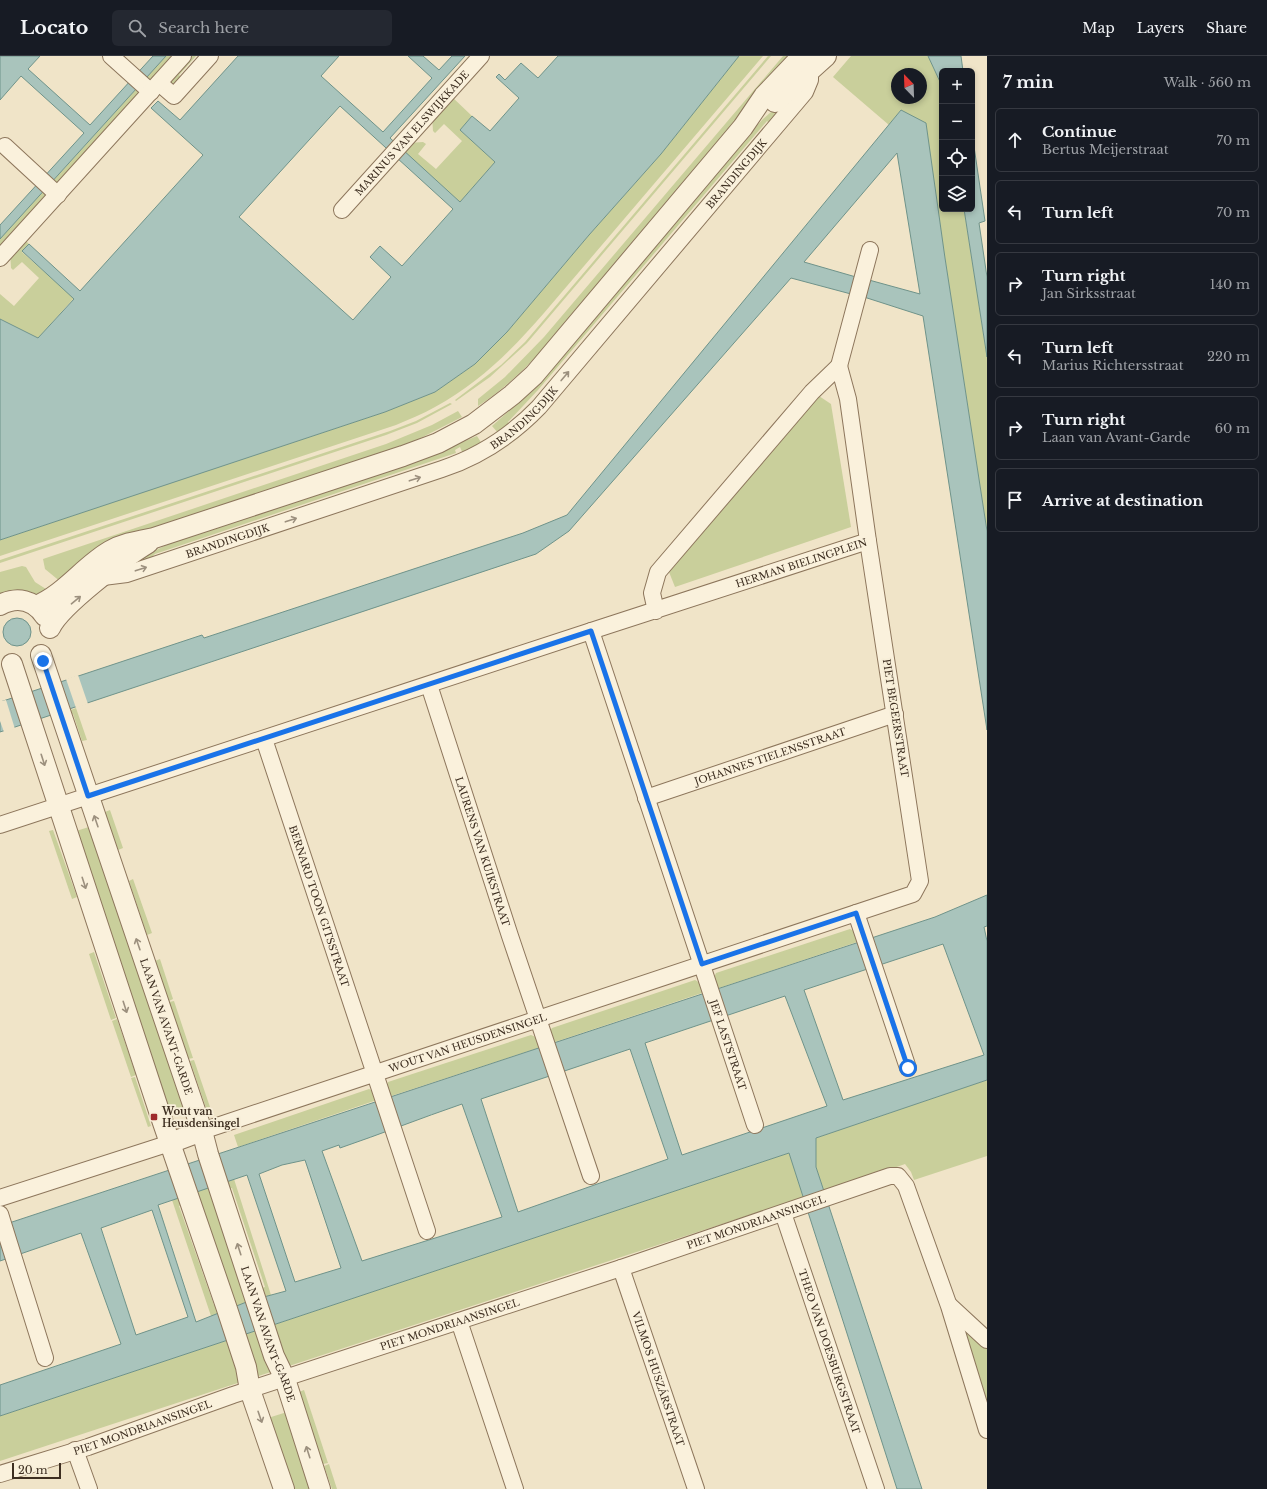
<!DOCTYPE html>
<meta charset="utf-8">
<style>
:root{--surface:#171b24;--page:#242831;--text:#f1f3f6;--muted:#9ea1a6;--line:#363941}
body{margin:0;font-family:"Libre Baskerville",serif;background:var(--page);color:var(--text)}
.controls{position:absolute;right:12px;top:12px;display:grid;overflow:hidden;border-radius:6px;box-shadow:0 2px 6px #0003}
.controls button{width:36px;height:36px;display:grid;place-items:center;padding:0;border:0;border-bottom:1px solid var(--line);background:var(--surface);color:var(--text);font:20px sans-serif}
.compass{position:absolute;left:891px;top:12px;width:36px;height:36px;border-radius:50%;background:var(--surface);box-shadow:0 2px 6px #0003;rotate:337deg}
.scale{position:absolute;left:12px;bottom:10px;width:49px;box-sizing:border-box;padding-left:4px;border:2px solid #3d2e20;border-top:0;font-size:11px;line-height:14px;white-space:nowrap;color:#3d2e20;-webkit-text-stroke:3px #f7eed8;paint-order:stroke}
.stop{position:absolute;width:12px;height:12px;margin:-9px;border:3px solid #1a73e8;border-radius:50%;background:#fff}
.stop.end{background:#1a73e8;border-color:#fff;box-shadow:0 1px 4px #0008}
.list{margin:0;padding:0;list-style:none}
h2{display:flex;justify-content:space-between;align-items:center;height:52px;margin:0;padding:0 16px;font-size:17px}
h2 small{font-size:13px;font-weight:400;color:var(--muted)}
.list li{display:grid;grid-template-columns:26px 1fr auto;gap:12px;align-items:center;box-sizing:border-box;height:64px;margin:0 8px 8px;padding:0 8px;border:1px solid var(--line);border-radius:6px}
.list b{display:block;font-size:15px;white-space:nowrap}
.list p{margin:0;font-size:13px;white-space:nowrap;color:var(--muted)}
.list em{font-size:13px;font-style:normal;color:var(--muted)}
.icon{flex:none;width:22px;height:22px;fill:none;stroke:currentColor;stroke-width:2;stroke-linecap:round;stroke-linejoin:round}
.map{position:relative;flex:none;width:987px;height:1433px;overflow:hidden}
header{display:flex;align-items:center;gap:24px;box-sizing:border-box;height:56px;padding:0 20px;background:var(--surface);border-bottom:1px solid var(--line)}
header strong{font-size:19px}
nav{display:flex;gap:22px;margin-inline-start:auto;font-size:14px}
.search{width:280px;height:36px;background:var(--page);display:flex;align-items:center;gap:10px;box-sizing:border-box;padding:0 14px;border-radius:6px;color:var(--muted);font-size:15px}
main{display:flex}
aside{flex:1;background:var(--surface)}
.map>svg:first-child{display:block}
.green{fill:#c9cf9b;fill-rule:evenodd}
.water{fill:#a9c4bc;stroke:#6f938a;fill-rule:evenodd}
.pier{fill:#f0e4c8}
.lines{fill:none;stroke-linecap:round;stroke-linejoin:round}
.minor-casing{stroke:#8d765c;stroke-width:18}
.tertiary-casing{stroke:#8d765c;stroke-width:22}
.minor{stroke:#faf1dc;stroke-width:16}
.tertiary{stroke:#faf1dc;stroke-width:20}
.oneway{stroke:#9c907e}
.route{stroke:#1a73e8;stroke-width:5}
.poi-dot{fill:#9e2a2b;stroke:#f7eed8;stroke-width:1.5}
.labels{text-anchor:middle;stroke-width:3.5;stroke-linejoin:round;paint-order:stroke}
.street-label{font-size:10px;fill:#3d2e20;stroke:#f7eed8}
.poi-label{font-size:10px;font-weight:bold;fill:#3d2e20;stroke:#f7eed8;text-anchor:start}
</style>
<header>
<strong>Locato</strong>
<div class="search"><svg class="icon" aria-label="search" viewBox="0 0 24 24"><circle cx="10" cy="10" r="6"/><path d="M15 15l6 6"/></svg>Search here</div>
<nav><a>Map</a><a>Layers</a><a>Share</a></nav>
</header>
<main>
<div class="map">
<svg width="987" height="1433" viewBox="0 0 987 1433">
<rect width="100%" height="100%" fill="#f0e4c8"/>
<g class="green">
<polygon points="166,0 176,0 150,29 143,25"/>
<polygon points="188,0 196,0 179,19 182,22 175,30 171,30 168,22"/>
<path d="M 739,0 L 763,0 L 544,257 C 512,294 479,327 435,351 C 423,358 409,363 396,369 L 0,500 L 0,484 L 385,356 L 435,336 L 475,308 L 507,276 L 589,179 L 661,98 Z"/>
<polygon points="768,0 771,0 527,287 490,321 456,345 455,344 501,309 525,286"/>
<path d="M 783,0 L 788,0 L 792,4 C 731,72 671,142 612,212 C 571,260 532,315 478,350 L 478,343 L 505,321 L 544,281 Z"/>
<path d="M 851,0 L 928,0 L 942,30 L 942,153 L 964,153 L 987,301 L 987,475 L 945,202 L 901,54 L 889,69 L 833,21 ZM 897,18 L 921,18 L 921,42 L 897,42 Z"/>
<polygon points="800,31 772,70 767,65 538,334 508,366 511,369 499,378 492,370 527,339 739,89 763,63"/>
<polygon points="137,32 141,38 57,130 51,127"/>
<polygon points="451,40 472,60 460,74 495,106 460,146 402,94 409,87 423,86 426,88 418,98 436,113 462,85 444,68 435,77 433,75 432,61"/>
<polygon points="45,133 49,139 0,194 0,183"/>
<polygon points="23,182 29,188 22,196 74,242 38,282 0,263 0,238 14,250 39,222 22,206 13,214 11,212 10,196"/>
<polygon points="819,340 831,348 851,471 675,531 669,516"/>
<polygon points="450,347 452,348 417,367 386,379 0,507 0,504 390,375 416,365"/>
<polygon points="458,355 462,361 411,387 62,527 45,513 43,503 386,388 432,369"/>
<polygon points="477,380 482,388 463,398 460,391 455,394 456,397 155,498 152,501 152,504 136,510 133,505 177,484 431,399"/>
<polygon points="22,510 26,511 35,526 49,535 43,539 0,540 0,516"/>
<polygon points="76,652 87,684 82,685 73,658 67,660 65,656"/>
<polygon points="110,754 123,792 118,794 105,756"/>
<polygon points="92,770 185,1051 167,1057 73,776"/>
<polygon points="53,774 77,841 72,843 49,775"/>
<polygon points="133,823 152,877 147,879 129,825"/>
<polygon points="850,873 856,876 860,885 716,933 713,924 716,917"/>
<polygon points="94,896 116,962 111,964 89,898"/>
<polygon points="160,903 173,943 169,945 155,905"/>
<polygon points="695,924 702,928 705,936 552,987 548,978 552,972"/>
<polygon points="174,945 193,1002 188,1003 169,946"/>
<polygon points="117,963 136,1019 131,1021 112,965"/>
<polygon points="531,979 538,982 541,991 388,1041 385,1033 388,1026"/>
<polygon points="194,1004 210,1051 206,1052 190,1005"/>
<polygon points="135,1021 151,1070 148,1071 131,1022"/>
<polygon points="987,1024 987,1100 914,1124 911,1116 905,1108 824,1137 816,1111 816,1082"/>
<polygon points="369,1033 375,1036 377,1044 238,1091 234,1079"/>
<polygon points="789,1097 804,1141 0,1405 0,1360"/>
<polygon points="234,1123 271,1239 262,1242 259,1233 265,1231 232,1132 226,1134 223,1126"/>
<polygon points="211,1130 249,1245 232,1252 194,1136"/>
<polygon points="183,1140 185,1148 179,1150 214,1249 220,1248 222,1256 211,1260 172,1144"/>
<polygon points="968,1275 987,1290 987,1351 965,1277"/>
<polygon points="304,1334 328,1407 323,1408 299,1336"/>
<polygon points="287,1356 313,1433 292,1433 268,1362"/>
<polygon points="329,1408 337,1433 332,1433 324,1410"/>
</g>
<g class="water">
<polygon points="0,0 40,0 28,13 90,69 153,0 166,0 0,183 0,169 84,77 21,20 0,44"/>
<path d="M 238,0 L 339,0 L 321,20 L 383,76 L 432,22 L 408,0 L 423,0 L 439,14 L 452,0 L 465,0 L 390,82 L 460,146 L 495,106 L 460,74 L 472,60 L 490,75 L 519,42 L 496,21 L 499,18 L 505,24 L 521,7 L 538,22 L 558,0 L 739,0 L 661,98 L 589,179 L 507,276 L 475,308 L 435,336 L 385,356 L 0,484 L 0,263 L 38,282 L 74,243 L 22,195 L 29,188 L 80,235 L 203,99 L 151,52 L 158,45 L 180,64 ZM 340,50 L 453,153 L 402,210 L 380,190 L 370,201 L 391,221 L 353,264 L 239,161 Z"/>
<polygon points="928,0 961,0 963,15 942,15 942,30"/>
<polygon points="901,54 926,67 945,202 987,475 987,674 923,260 864,241 869,224 920,238 897,97 804,206 856,221 851,238 791,222 569,475 536,498 0,676 0,646 202,579 204,582 523,477 567,459"/>
<polygon points="972,77 985,165 979,167 987,221 987,301 964,153 972,153"/>
<circle cx="17" cy="576" r="14"/>
<path d="M 987,839 L 987,870 L 984,871 L 987,885 L 987,1024 L 816,1082 L 816,1111 L 922,1433 L 897,1433 L 789,1097 L 0,1360 L 0,1329 L 121,1288 L 81,1177 L 0,1205 L 0,1170 L 935,861 ZM 943,888 L 984,999 L 843,1044 L 804,934 ZM 785,940 L 827,1050 L 682,1099 L 645,987 ZM 630,993 L 668,1103 L 518,1156 L 481,1043 ZM 462,1048 L 502,1161 L 362,1205 L 322,1095 L 339,1089 L 340,1092 C 381,1078 421,1062 462,1048 ZM 305,1104 L 341,1212 L 295,1226 L 259,1118 L 282,1109 ZM 247,1119 L 286,1235 L 249,1245 L 196,1266 L 158,1149 ZM 152,1154 L 188,1261 L 136,1279 L 101,1172 Z"/>
</g>
<g class="pier">
<polygon points="78,619 88,648 76,652 66,623"/>
<polygon points="6,644 15,673 4,676 0,665 0,645"/>
</g>
<g class="lines">
<defs>
<g id="minor">
<polyline points="111,0 151,36"/>
<polyline points="159,27 174,40 210,0"/>
<polyline points="5,90 58,139"/>
<path id="s1" d="M 342,154 L 481,0"/>
<polyline points="0,202 183,0"/>
<polyline points="839,310 870,194"/>
<path id="s2" d="M 103,521 L 127,518 L 442,413 C 481,400 511,380 539,351 L 805,36 L 810,24 L 810,14"/>
<path id="s3" d="M 591,575 L 755,1069"/>
<path id="s4" d="M 429,629 L 510,880 L 591,1120"/>
<path id="s5" d="M 264,683 L 427,1175"/>
<path id="s6" d="M 646,742 L 895,658"/>
<path id="s7" d="M 0,769 L 591,575 L 868,485 L 848,343 L 839,310 L 812,336 L 658,516 L 652,537 L 656,555"/>
<polyline points="856,857 908,1012"/>
<path id="s8" d="M 202,1075 L 913,838 L 920,825 L 868,485"/>
<polyline points="0,1142 170,1087"/>
<path id="s9" d="M 783,1157 L 876,1433"/>
<polyline points="0,1158 45,1302"/>
<path id="s10" d="M 621,1212 L 696,1433"/>
<polyline points="950,1250 987,1284"/>
<polyline points="459,1265 515,1433"/>
<polyline points="75,1394 89,1433"/>
<path id="s11" d="M 0,1418 L 88,1391 L 233,1339 L 621,1212 L 890,1120 L 898,1120 L 906,1130 L 949,1250 L 987,1374"/>
</g>
<g id="tertiary">
<polyline points="775,46 826,0"/>
<path d="M 0,549 C 17,540 34,544 45,560"/>
<path d="M 36,550 C 65,538 84,510 110,495 C 124,487 139,485 154,482 L 403,400 L 438,387 L 474,368 L 512,339 L 534,319 L 743,71 L 764,40 L 802,0"/>
<path d="M 50,572 C 60,550 125,501 148,487"/>
<path id="s12" d="M 41,599 L 202,1075 L 208,1098 L 274,1300 L 285,1323 L 320,1433"/>
<polyline points="12,608 160,1058 227,1253 246,1311 250,1334 284,1433"/>
<polyline points="170,1087 202,1075"/>
</g>
</defs>
<use href="#minor" class="minor-casing"/>
<use href="#tertiary" class="tertiary-casing"/>
<use href="#minor" class="minor"/>
<use href="#tertiary" class="tertiary"/>
</g>
<defs><path id="oneway-shaft" d="M-6 0H5M1.5-3L5.5 0L1.5 3" fill="none" stroke-width="1.6" stroke-linecap="round" stroke-linejoin="round"/></defs>
<g class="oneway">
<use href="#oneway-shaft" transform="translate(565 320) rotate(-50)"/>
<use href="#oneway-shaft" transform="translate(415 423) rotate(-18)"/>
<use href="#oneway-shaft" transform="translate(291 464) rotate(-18)"/>
<use href="#oneway-shaft" transform="translate(141 513) rotate(-18)"/>
<use href="#oneway-shaft" transform="translate(76 544) rotate(-40)"/>
<use href="#oneway-shaft" transform="translate(43 704) rotate(72)"/>
<use href="#oneway-shaft" transform="translate(96 765) rotate(-109)"/>
<use href="#oneway-shaft" transform="translate(84 827) rotate(72)"/>
<use href="#oneway-shaft" transform="translate(138 888) rotate(-109)"/>
<use href="#oneway-shaft" transform="translate(125 951) rotate(72)"/>
<use href="#oneway-shaft" transform="translate(239 1193) rotate(-108)"/>
<use href="#oneway-shaft" transform="translate(260 1361) rotate(71)"/>
<use href="#oneway-shaft" transform="translate(308 1396) rotate(-108)"/>
</g>
<g class="lines">
<polyline class="route" points="43,605 88,740 591,575 702,908 856,857 908,1012"/>
</g>
<rect class="poi-dot" x="150" y="1057" width="8" height="8" rx="2"/>
<g class="labels">
<g class="street-label">
<text dy="4" stroke="none"><textPath href="#s1" startOffset="104">MARINUS VAN ELSWIJKKADE</textPath></text>
<text dy="4" stroke="none"><textPath href="#s2" startOffset="778">BRANDINGDIJK</textPath></text>
<text dy="4" stroke="none"><textPath href="#s2" startOffset="454">BRANDINGDIJK</textPath></text>
<text dy="4" stroke="none"><textPath href="#s2" startOffset="130">BRANDINGDIJK</textPath></text>
<text dy="4" stroke="none"><textPath href="#s7" startOffset="843">HERMAN BIELINGPLEIN</textPath></text>
<text transform="translate(896 662) rotate(81)" y="4">PIET BEGEERSTRAAT</text>
<text dy="4" stroke="none"><textPath href="#s6" startOffset="131">JOHANNES TIELENSSTRAAT</textPath></text>
<text dy="4" stroke="none"><textPath href="#s4" startOffset="175">LAURENS VAN KUIKSTRAAT</textPath></text>
<text dy="4" stroke="none"><textPath href="#s5" startOffset="176">BERNARD TOON GITSSTRAAT</textPath></text>
<text dy="4" stroke="none"><textPath href="#s12" startOffset="392">LAAN VAN AVANT-GARDE</textPath></text>
<text dy="4" stroke="none"><textPath href="#s8" startOffset="280">WOUT VAN HEUSDENSINGEL</textPath></text>
<text dy="4" stroke="none"><textPath href="#s3" startOffset="436">JEF LASTSTRAAT</textPath></text>
<text dy="4" stroke="none"><textPath href="#s11" startOffset="797">PIET MONDRIAANSINGEL</textPath></text>
<text dy="4" stroke="none"><textPath href="#s11" startOffset="474">PIET MONDRIAANSINGEL</textPath></text>
<text dy="4" stroke="none"><textPath href="#s12" startOffset="716">LAAN VAN AVANT-GARDE</textPath></text>
<text dy="4" stroke="none"><textPath href="#s9" startOffset="146">THEO VAN DOESBURGSTRAAT</textPath></text>
<text dy="4" stroke="none"><textPath href="#s10" startOffset="117">VILMOS HUSZÁRSTRAAT</textPath></text>
<text dy="4" stroke="none"><textPath href="#s11" startOffset="150">PIET MONDRIAANSINGEL</textPath></text>
</g>
<g class="poi-label">
<text x="162" y="1059">Wout van<tspan x="162" dy="12">Heusdensingel</tspan></text>
</g>
</g>
</svg>
<div class="controls">
<button>+</button>
<button>−</button>
<button><svg class="icon" aria-label="locate" viewBox="0 0 24 24"><circle cx="12" cy="12" r="6"/><path d="M12 2v4M12 18v4M2 12h4M18 12h4"/></svg></button>
<button><svg class="icon" aria-label="layers" viewBox="0 0 24 24"><path d="M12 4l9 5-9 5-9-5zM3 14l9 5 9-5"/></svg></button>
</div>
<svg class="compass" viewBox="-18 -18 36 36"><path d="M0-13l5 13h-10z" fill="#e53935"/><path d="M0 13l5-13h-10z" fill="#9ea1a6"/></svg>
<div class="scale">20 m</div>
<div class="stop" style="left:908px;top:1012px"></div>
<div class="stop end" style="left:43px;top:605px"></div>
</div>
<aside>
<h2>7 min<small>Walk · 560 m</small></h2>
<ul class="list">
<li><svg class="icon" aria-label="ahead" viewBox="0 0 24 24"><path d="M12 20V5M6 11l6-6 6 6"/></svg><div><b>Continue</b><p>Bertus Meijerstraat</p></div><em>70 m</em></li>
<li><svg class="icon" aria-label="left" viewBox="0 0 24 24"><path d="M17 20v-9H6M10 6l-5 5 5 5"/></svg><div><b>Turn left</b></div><em>70 m</em></li>
<li><svg class="icon" aria-label="right" viewBox="0 0 24 24"><path d="M7 20v-9h11M14 6l5 5-5 5"/></svg><div><b>Turn right</b><p>Jan Sirksstraat</p></div><em>140 m</em></li>
<li><svg class="icon" aria-label="left" viewBox="0 0 24 24"><path d="M17 20v-9H6M10 6l-5 5 5 5"/></svg><div><b>Turn left</b><p>Marius Richtersstraat</p></div><em>220 m</em></li>
<li><svg class="icon" aria-label="right" viewBox="0 0 24 24"><path d="M7 20v-9h11M14 6l5 5-5 5"/></svg><div><b>Turn right</b><p>Laan van Avant-Garde</p></div><em>60 m</em></li>
<li><svg class="icon" aria-label="arrive" viewBox="0 0 24 24"><path d="M6 21V4h12l-3 4 3 4H6"/></svg><div><b>Arrive at destination</b></div></li>
</ul>
</aside>
</main>
